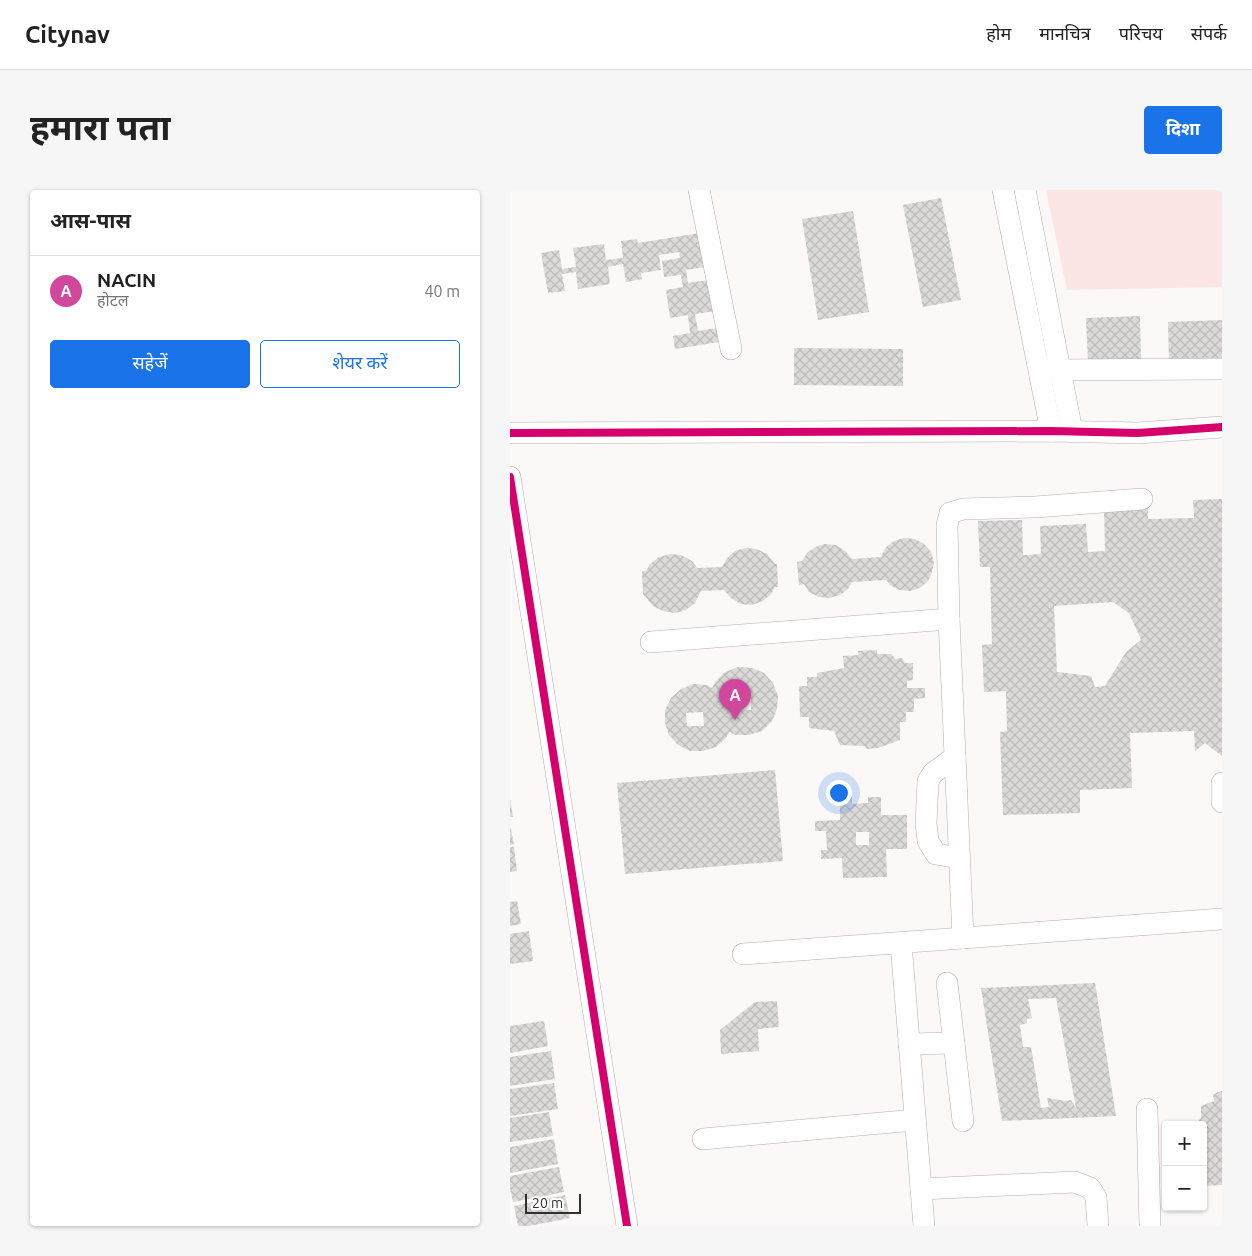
<!DOCTYPE html>
<html lang="hi">
<meta charset="utf-8">
<style>
:root{--surface:#fff;--page:#f6f6f6;--text:#222;--muted:#767676;--line:#e0e0e0;--accent:#1a73e8}
body{margin:0;font-family:Ubuntu,"Noto Sans Devanagari",sans-serif;background:var(--page);color:var(--text)}
.controls{position:absolute;right:15px;bottom:15px;display:grid;overflow:hidden;border-radius:5px;box-shadow:0 1px 4px #0004}
.controls button{width:45px;height:45px;display:grid;place-items:center;padding:0;border:0;border-bottom:1px solid var(--line);background:var(--surface);color:var(--text);font:25px sans-serif}
.scale{position:absolute;left:15px;bottom:12px;width:56px;box-sizing:border-box;padding-left:5px;border:2px solid #312f2f;border-top:0;font-size:14px;line-height:18px;white-space:nowrap;color:#312f2f;-webkit-text-stroke:4px #fff;paint-order:stroke}
.you{position:absolute;left:328px;top:602px;width:18px;height:18px;margin:-12px;border:4px solid #fff;border-radius:50%;background:#1a73e8;box-shadow:0 0 0 8px #1a73e833}
.badge{display:grid;place-items:center;width:32px;height:32px;border-radius:50%;background:var(--accent);color:#fff;font-size:16px;font-weight:700}
.pin{position:absolute;translate:-50% -41px;filter:drop-shadow(0 1px 2px #0008)}
.pin::after{content:'';position:absolute;top:26px;width:18px;height:15px;background:inherit;clip-path:polygon(0 0,100% 0,50% 100%)}
.list{margin:0;padding:0;list-style:none}
h2{display:flex;justify-content:space-between;align-items:center;height:65px;margin:0;padding:0 20px;font-size:21px}
h2 small{font-size:16px;font-weight:400;color:var(--muted)}
.list li{display:grid;grid-template-columns:32px 1fr auto;gap:15px;align-items:center;box-sizing:border-box;height:70px;padding:0 20px;border-top:1px solid var(--line)}
.list b{display:block;font-size:19px;white-space:nowrap}
.list p{margin:0;font-size:16px;white-space:nowrap;color:var(--muted)}
.list em{font-size:16px;font-style:normal;color:var(--muted)}
.actions{display:flex;gap:10px;padding:15px 20px}
.actions a{flex:1;padding:11px 0;border:1px solid var(--accent);border-radius:5px;text-align:center;font-size:18px;color:var(--accent)}
.actions .main{background:var(--accent);color:#fff}
.map{position:relative;flex:none;width:712px;height:1036px;overflow:hidden;border-radius:5px}
header{display:flex;align-items:center;gap:30px;box-sizing:border-box;height:70px;padding:0 25px;background:var(--surface);border-bottom:1px solid var(--line)}
header strong{font-size:24px}
nav{display:flex;gap:28px;margin-inline-start:auto;font-size:18px}
.intro{display:flex;align-items:center;justify-content:space-between;box-sizing:border-box;height:120px;padding:0 30px}
h1{margin:0;font-size:35px}
.button{padding:12px 22px;border-radius:5px;background:var(--accent);color:#fff;font-size:18px;font-weight:700}
main{display:flex;gap:30px;padding:0 30px}
aside{flex:1;background:var(--surface);border-radius:5px;box-shadow:0 1px 4px #0004}
.map>svg:first-child{display:block}
.garden{fill:#fce5e5}
.building{fill:url(#building-cross-hatch);fill-rule:evenodd}
.lines{fill:none;stroke-linecap:round;stroke-linejoin:round}
.minor-casing{stroke:#b2b0b0;stroke-width:22}
.minor{stroke:#fffefe;stroke-width:21}
.cycleway-casing{stroke:#fff;stroke-width:11}
.cycleway{stroke:#d6006c;stroke-width:8}
</style>
<header>
<strong>Citynav</strong>
<nav><a>होम</a><a>मानचित्र</a><a>परिचय</a><a>संपर्क</a></nav>
</header>
<div class="intro"><h1>हमारा पता</h1><a class="button">दिशा</a></div>
<main>
<aside>
<h2>आस-पास<small></small></h2>
<ul class="list">
<li><span class="badge" style="background:#d1479c">A</span><div><b>NACIN</b><p>होटल</p></div><em>40 m</em></li>
</ul>
<div class="actions"><a class="main">सहेजें</a><a>शेयर करें</a></div>
</aside>
<div class="map">
<svg width="712" height="1036" viewBox="0 0 712 1036">
<defs>
<pattern id="building-cross-hatch" width="8" height="8" patternUnits="userSpaceOnUse" patternTransform="scale(1.25)"><rect width="8" height="8" fill="#dcd9d9"/><path d="M0 0l8 8M0 8l8-8" fill="none" stroke="#bdbbbb"/></pattern>
</defs>
<rect width="100%" height="100%" fill="#fcf8f8"/>
<polygon class="garden" points="536,0 712,0 712,97 557,100"/>
<g class="building">
<polygon points="431,8 451,110 413,117 393,15"/>
<polygon points="343,21 359,122 308,130 292,29"/>
<polygon points="190,43 195,77 176,80 178,93 200,90 205,121 185,124 188,141 207,138 209,152 165,159 163,146 180,143 178,125 160,128 156,100 173,97 171,85 154,87 152,71 170,68 169,62 149,65 151,80 131,83 132,89 116,92 113,74 98,77 100,94 68,99 66,82 52,84 55,101 38,103 31,63 49,60 52,79 66,77 63,58 94,54 96,70 113,68 111,51 127,49 128,53"/>
<polygon points="630,126 631,170 578,172 576,128"/>
<polygon points="712,130 712,169 659,171 658,132"/>
<polygon points="284,158 393,159 393,196 284,195"/>
<path d="M 712,309 L 712,566 L 695,553 L 685,561 L 684,541 L 620,543 L 622,598 L 570,600 L 570,623 L 493,625 L 490,542 L 497,541 L 496,501 L 474,502 L 472,455 L 482,454 L 480,377 L 470,377 L 468,331 L 512,330 L 513,365 L 531,364 L 530,336 L 576,334 L 578,362 L 595,361 L 594,320 L 638,318 L 638,329 L 684,328 L 683,310 ZM 603,412 L 619,423 L 631,450 L 616,462 L 595,496 L 585,497 L 581,486 L 547,482 L 544,416 Z"/>
<polygon points="394,348 405,349 414,354 421,362 424,372 422,382 418,391 410,398 400,401 389,400 380,395 376,390 342,392 338,399 330,405 319,408 309,407 299,402 294,394 289,395 287,372 292,371 297,363 305,357 315,354 326,355 335,361 342,369 371,367 376,357 384,351"/>
<polygon points="236,358 247,359 257,364 265,374 267,374 268,397 265,397 261,404 253,411 242,415 231,414 221,408 214,400 191,401 185,413 176,420 165,423 153,421 143,416 133,404 132,381 136,381 140,374 149,367 160,364 171,365 182,371 187,378 212,377 217,368 225,361"/>
<polygon points="367,460 367,464 381,464 386,469 392,468 395,473 403,473 403,490 397,491 397,498 415,498 415,508 404,509 404,522 396,522 396,532 390,532 390,550 368,558 356,559 355,556 330,555 324,541 299,538 299,527 290,527 289,496 297,496 297,487 307,487 307,483 334,478 333,466 349,465 348,461"/>
<path d="M 228,477 L 242,478 L 254,483 L 263,493 L 268,506 L 267,519 L 262,531 L 252,541 L 239,545 L 226,545 L 219,542 L 216,548 L 206,557 L 193,561 L 180,561 L 168,555 L 159,545 L 155,533 L 155,520 L 161,508 L 171,499 L 183,494 L 197,495 L 202,498 L 206,491 L 215,482 ZM 222,507 L 241,507 L 241,520 L 222,519 ZM 193,522 L 194,536 L 177,536 L 176,523 Z"/>
<polygon points="265,580 273,671 115,684 107,593"/>
<path d="M 330,607 L 342,607 L 342,614 L 358,613 L 358,607 L 371,607 L 371,625 L 397,625 L 397,659 L 376,659 L 377,687 L 333,688 L 332,668 L 311,669 L 311,660 L 317,660 L 316,641 L 305,641 L 305,631 L 330,630 ZM 346,642 L 359,642 L 359,655 L 346,655 Z"/>
<polygon points="0,609 3,627 0,627"/>
<polygon points="0,636 4,654 0,655"/>
<polygon points="0,657 4,657 7,681 0,682"/>
<polygon points="7,711 11,734 0,736 0,712"/>
<polygon points="19,741 23,771 0,774 0,744"/>
<path d="M 585,793 L 606,926 L 492,931 L 471,798 ZM 546,808 L 566,918 L 561,910 L 556,911 L 537,908 L 539,917 L 531,918 L 521,857 L 513,857 L 510,835 L 517,833 L 517,829 L 522,828 L 518,809 Z"/>
<polygon points="267,811 269,837 248,839 249,861 211,864 210,840 245,812"/>
<polygon points="34,831 38,856 0,863 0,836"/>
<polygon points="41,861 45,889 0,896 0,867"/>
<polygon points="44,893 48,919 0,926 0,899"/>
<polygon points="712,901 712,995 694,996 693,935 685,935 691,928 691,916 704,911 703,905 708,902"/>
<polygon points="39,922 43,946 0,952 0,928"/>
<polygon points="44,949 48,974 0,983 0,957"/>
<polygon points="49,977 54,1002 3,1012 0,998 0,986"/>
<polygon points="55,1005 60,1028 19,1036 8,1036 4,1016"/>
</g>
<g class="lines">
<defs>
<g id="minor">
<polyline points="189,0 221,159"/>
<polyline points="493,0 541,241"/>
<polyline points="515,0 562,241"/>
<polyline points="537,180 712,179"/>
<polyline points="0,243 541,241 628,243 712,237"/>
<polyline points="0,287 117,1036"/>
<polyline points="141,452 439,429"/>
<polyline points="445,567 423,583 418,591 416,633 418,651 426,664 449,668"/>
<polyline points="712,593 712,612"/>
<polyline points="453,748 439,429 437,335 440,323 453,319 525,317 632,309"/>
<polyline points="391,753 414,1036"/>
<polyline points="233,764 712,729"/>
<polyline points="437,793 453,931"/>
<polyline points="399,854 444,853"/>
<polyline points="637,919 640,1036"/>
<polyline points="193,949 405,930"/>
<polyline points="411,999 565,992 580,998 586,1007 588,1036"/>
</g>
</defs>
<use href="#minor" class="minor-casing"/>
<use href="#minor" class="minor"/>
<defs>
<g id="cycleway">
<polyline points="0,243 541,241 628,243 712,237"/>
<polyline points="0,287 117,1036"/>
</g>
</defs>
<use href="#cycleway" class="cycleway-casing"/>
<use href="#cycleway" class="cycleway"/>
</g>
</svg>
<div class="controls">
<button>+</button>
<button>−</button>
</div>
<div class="scale">20 m</div>
<div class="you"></div>
<div class="pin badge" style="left:225px;top:530px;background:#d1479c">A</div>
</div>
</main>
